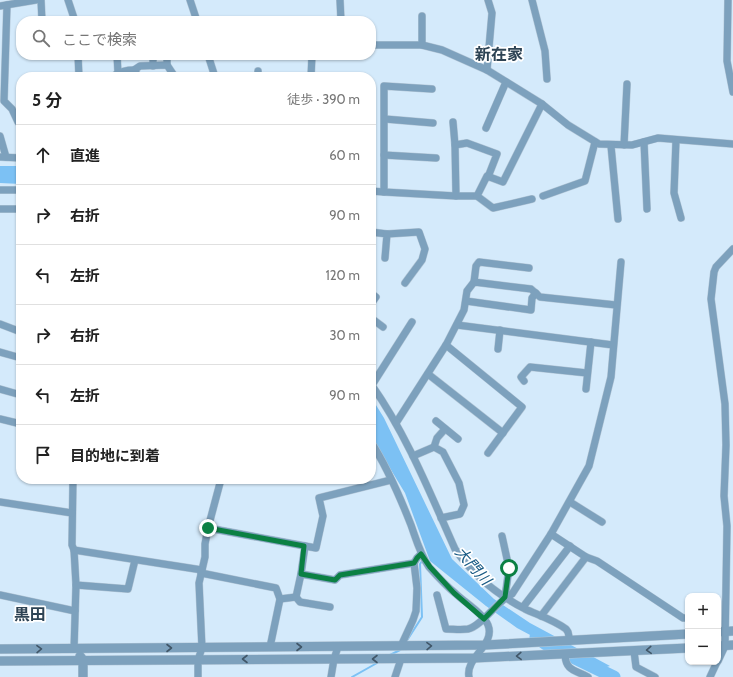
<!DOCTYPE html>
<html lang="ja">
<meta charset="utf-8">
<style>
:root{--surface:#fff;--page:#f2f2f2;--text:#222;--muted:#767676;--line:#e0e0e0}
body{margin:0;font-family:Cabin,"Noto Sans JP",sans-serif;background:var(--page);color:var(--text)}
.controls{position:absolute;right:12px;bottom:12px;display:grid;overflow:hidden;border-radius:8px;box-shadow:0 1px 3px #0004}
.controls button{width:36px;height:36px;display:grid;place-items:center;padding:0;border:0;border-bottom:1px solid var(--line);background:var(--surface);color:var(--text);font:20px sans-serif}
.stop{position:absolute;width:12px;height:12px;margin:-9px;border:3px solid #0b8043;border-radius:50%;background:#fff}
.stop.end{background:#0b8043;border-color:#fff;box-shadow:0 1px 4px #0008}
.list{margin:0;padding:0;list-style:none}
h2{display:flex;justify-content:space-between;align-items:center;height:52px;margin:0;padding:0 16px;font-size:17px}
h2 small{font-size:13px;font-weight:400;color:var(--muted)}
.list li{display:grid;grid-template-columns:26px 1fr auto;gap:12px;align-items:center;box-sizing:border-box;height:60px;padding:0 16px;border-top:1px solid var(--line)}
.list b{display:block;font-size:15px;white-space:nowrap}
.list em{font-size:13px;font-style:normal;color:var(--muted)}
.icon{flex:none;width:22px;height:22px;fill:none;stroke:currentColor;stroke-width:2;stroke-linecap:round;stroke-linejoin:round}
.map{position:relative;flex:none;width:733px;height:677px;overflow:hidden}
.search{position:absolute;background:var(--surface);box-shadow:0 1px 3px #0004;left:16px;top:16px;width:360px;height:44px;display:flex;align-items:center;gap:10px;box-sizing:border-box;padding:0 14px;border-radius:16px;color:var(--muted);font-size:15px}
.panel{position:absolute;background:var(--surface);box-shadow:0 1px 3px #0004;left:16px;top:72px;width:360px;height:412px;border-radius:16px}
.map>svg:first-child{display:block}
.water{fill:#7cc1f4}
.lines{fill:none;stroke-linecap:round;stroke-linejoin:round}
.stream{stroke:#7cc1f4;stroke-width:2}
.river{stroke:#7cc1f4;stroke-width:13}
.minor-casing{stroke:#b3c6d6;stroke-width:8}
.tertiary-casing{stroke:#b3c6d6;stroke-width:10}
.minor{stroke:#7da1bd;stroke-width:7}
.tertiary{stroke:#7da1bd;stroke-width:9}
.oneway{stroke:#405668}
.route{stroke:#0b8043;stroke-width:5}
.labels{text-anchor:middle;stroke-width:3.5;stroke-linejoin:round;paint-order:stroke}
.water-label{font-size:15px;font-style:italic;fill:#185a84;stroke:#fff}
.quarter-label{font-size:16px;font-weight:bold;fill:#2d4354;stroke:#fff}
</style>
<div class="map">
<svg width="733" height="677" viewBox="0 0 733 677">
<rect width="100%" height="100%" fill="#d4eafb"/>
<g class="water">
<polygon points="0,166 21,166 21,184 0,183"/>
<polygon points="371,397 384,418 452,559 494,599 530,623 610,666 596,670 517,628 486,606 430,561 405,493 371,437"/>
</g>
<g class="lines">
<g class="stream">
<polyline points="406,642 422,617 420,564 422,561"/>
<polyline points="390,655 400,650"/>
<polyline points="352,677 377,663"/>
</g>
<polyline class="river" points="536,637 546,644 614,677"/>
<defs>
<g id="minor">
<polyline points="41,0 42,21"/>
<polyline points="68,0 75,21"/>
<polyline points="190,0 197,21"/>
<polyline points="340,0 341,21"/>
<polyline points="532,0 545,51 547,79"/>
<polyline points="728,0 727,61 733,92"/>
<polyline points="7,5 4,101 12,109 18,122"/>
<polyline points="0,6 36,0"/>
<polyline points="422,16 422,45"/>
<polyline points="371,45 422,45 442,50 487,70 542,104 568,125 599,144 632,145 658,138 733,144"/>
<polyline points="78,55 79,77"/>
<polyline points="117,55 118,73"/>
<polyline points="153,55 153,66"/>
<polyline points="167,55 167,65"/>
<polyline points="208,55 215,77"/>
<polyline points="134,70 140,66 167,65 175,77"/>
<polyline points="487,70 492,13 488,0"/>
<path d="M 115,77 L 115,75 C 121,71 127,70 134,70 L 139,77"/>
<polyline points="258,77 258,71"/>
<polyline points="311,77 312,55"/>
<polyline points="432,89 384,86 384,192 456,196"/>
<polyline points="385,119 433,123"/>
<polyline points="453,122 455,145 467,143 497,154 488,177"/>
<polyline points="486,128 506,82"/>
<polyline points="0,136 6,157"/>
<polyline points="676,140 674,193 681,218"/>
<polyline points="644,142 647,209"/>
<polyline points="455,145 456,196 477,196"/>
<polyline points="624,145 627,84"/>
<polyline points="611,146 618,219"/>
<polyline points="384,155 436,158"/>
<polyline points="0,157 21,158"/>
<polyline points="0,190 21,190"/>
<polyline points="371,191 384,192"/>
<polyline points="543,196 585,181 595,142"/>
<polyline points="532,199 493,208 477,196 487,176 503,182 542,104"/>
<polyline points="0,209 21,209"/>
<polyline points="371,232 387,234 385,258"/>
<polyline points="387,234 419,232 425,249 422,260 405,283"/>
<polyline points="474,282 476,266 479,262 529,268"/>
<polyline points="371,293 376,297 371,304"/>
<polyline points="466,301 531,310 532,298 536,293"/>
<polyline points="371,318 383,327"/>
<polyline points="0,324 21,332"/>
<polyline points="457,325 613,345"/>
<polyline points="446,345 522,407 488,453"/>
<polyline points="498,349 500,330"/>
<polyline points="0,352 21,358"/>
<polyline points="428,374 503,433"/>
<polyline points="524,381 521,377 530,367 587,373"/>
<path d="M 371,384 C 407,435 430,493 455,549 C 472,574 498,595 525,609 C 538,615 554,620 566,629 L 568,632 L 570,641"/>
<polyline points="372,385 412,322"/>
<polyline points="0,389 21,395"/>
<polyline points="586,389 591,342"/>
<polyline points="0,419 21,424"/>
<polyline points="436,421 458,439"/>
<polyline points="396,423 446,345 464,310 467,291 474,282 531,289 540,297 616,305"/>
<path d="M 371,442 C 387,467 400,497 411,525 C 416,539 420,554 429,567 C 437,576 446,586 455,593 C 464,602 483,613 488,625 C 496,645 465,657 469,677"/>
<polyline points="434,447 437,438 445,429"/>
<polyline points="413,456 434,447 443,452 459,483 464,505 460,514 441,518"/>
<polyline points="73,479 72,545 74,550 76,585 74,649"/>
<polyline points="219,479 220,483 208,528 305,546"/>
<polyline points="0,502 72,513"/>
<polyline points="570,502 602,522"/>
<polyline points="551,534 586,557 597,561 683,618 688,618"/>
<polyline points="502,536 509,568 505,597"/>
<polyline points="74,550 202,570"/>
<polyline points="201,573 276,588 280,599 270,647"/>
<polyline points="301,574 305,546 316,548 323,516 319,498 391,480"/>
<polyline points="76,585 128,589 135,560"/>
<polyline points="0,595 75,611"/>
<path d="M 437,595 L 446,629 C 453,629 461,630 468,629 C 482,626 497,601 512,594 L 551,534 L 589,466 L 611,377 L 621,262"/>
<polyline points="280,599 296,597"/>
<polyline points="330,607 300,602 296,597 301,574 335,580 340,575 414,563"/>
<polyline points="523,607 570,546"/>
<polyline points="541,616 586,557"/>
<polyline points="401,646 413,620 416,611 417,588 414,563 417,558 421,554"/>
<polyline points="634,651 636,667 655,677"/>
<path d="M 565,655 C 566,671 575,670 588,677"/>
<polyline points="718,661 725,646 727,526 724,496 726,445 725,404 711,299 714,272 716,267 733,249"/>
<polyline points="198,677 198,660 202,648 199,583 205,557 205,544 208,528"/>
<polyline points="331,677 334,659 338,647"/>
<polyline points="395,677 401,659"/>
<polyline points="710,677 717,662"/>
</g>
<g id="tertiary">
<polyline points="718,632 733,631"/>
<polyline points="718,646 733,645"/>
<polyline points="0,649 485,645 688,634"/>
<polyline points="80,656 83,660 83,677"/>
<polyline points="0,661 474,658 688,648"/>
</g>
</defs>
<use href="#minor" class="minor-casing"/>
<use href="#tertiary" class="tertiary-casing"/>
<use href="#minor" class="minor"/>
<use href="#tertiary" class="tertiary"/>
</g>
<defs><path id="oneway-chevron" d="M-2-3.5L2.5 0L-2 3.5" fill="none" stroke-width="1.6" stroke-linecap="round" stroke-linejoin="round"/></defs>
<g class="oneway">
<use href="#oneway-chevron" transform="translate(429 646) rotate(-1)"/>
<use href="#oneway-chevron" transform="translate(299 647)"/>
<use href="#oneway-chevron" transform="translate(169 648)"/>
<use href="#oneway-chevron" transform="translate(39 649) rotate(-1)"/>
<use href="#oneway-chevron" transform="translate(649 650) rotate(177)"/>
<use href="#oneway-chevron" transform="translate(519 656) rotate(178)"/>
<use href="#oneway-chevron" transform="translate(245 659) rotate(180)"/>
<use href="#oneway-chevron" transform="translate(375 659) rotate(180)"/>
</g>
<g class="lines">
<polyline class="route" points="208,528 304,546 301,574 335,580 340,575 414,563 417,558 421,554 430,567 454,593 484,619 505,597 509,568"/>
</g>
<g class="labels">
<g class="water-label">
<text transform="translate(473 566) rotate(48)" y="5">大門川</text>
</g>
<g class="quarter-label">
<text x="499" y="60">新在家</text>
<text x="30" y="620">黒田</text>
</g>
</g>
</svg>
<div class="controls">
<button>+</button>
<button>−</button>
</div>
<div class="stop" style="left:509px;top:568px"></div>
<div class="stop end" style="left:208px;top:528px"></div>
<div class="search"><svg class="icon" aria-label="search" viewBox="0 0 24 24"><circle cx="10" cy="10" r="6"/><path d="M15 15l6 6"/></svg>ここで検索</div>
<section class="panel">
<h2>5 分<small>徒歩 · 390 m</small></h2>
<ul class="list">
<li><svg class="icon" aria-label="ahead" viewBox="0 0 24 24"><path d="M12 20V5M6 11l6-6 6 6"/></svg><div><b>直進</b></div><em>60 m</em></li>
<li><svg class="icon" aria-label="right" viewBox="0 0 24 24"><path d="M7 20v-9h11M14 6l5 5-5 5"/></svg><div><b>右折</b></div><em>90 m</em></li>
<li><svg class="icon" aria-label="left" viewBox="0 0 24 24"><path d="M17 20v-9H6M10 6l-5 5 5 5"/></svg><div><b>左折</b></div><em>120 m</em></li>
<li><svg class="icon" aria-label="right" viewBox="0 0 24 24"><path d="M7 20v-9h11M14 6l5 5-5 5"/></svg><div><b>右折</b></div><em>30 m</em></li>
<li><svg class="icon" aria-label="left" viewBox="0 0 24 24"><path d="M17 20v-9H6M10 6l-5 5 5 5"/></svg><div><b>左折</b></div><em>90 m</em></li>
<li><svg class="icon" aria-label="arrive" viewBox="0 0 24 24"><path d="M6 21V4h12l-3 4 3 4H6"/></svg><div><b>目的地に到着</b></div></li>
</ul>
</section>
</div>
